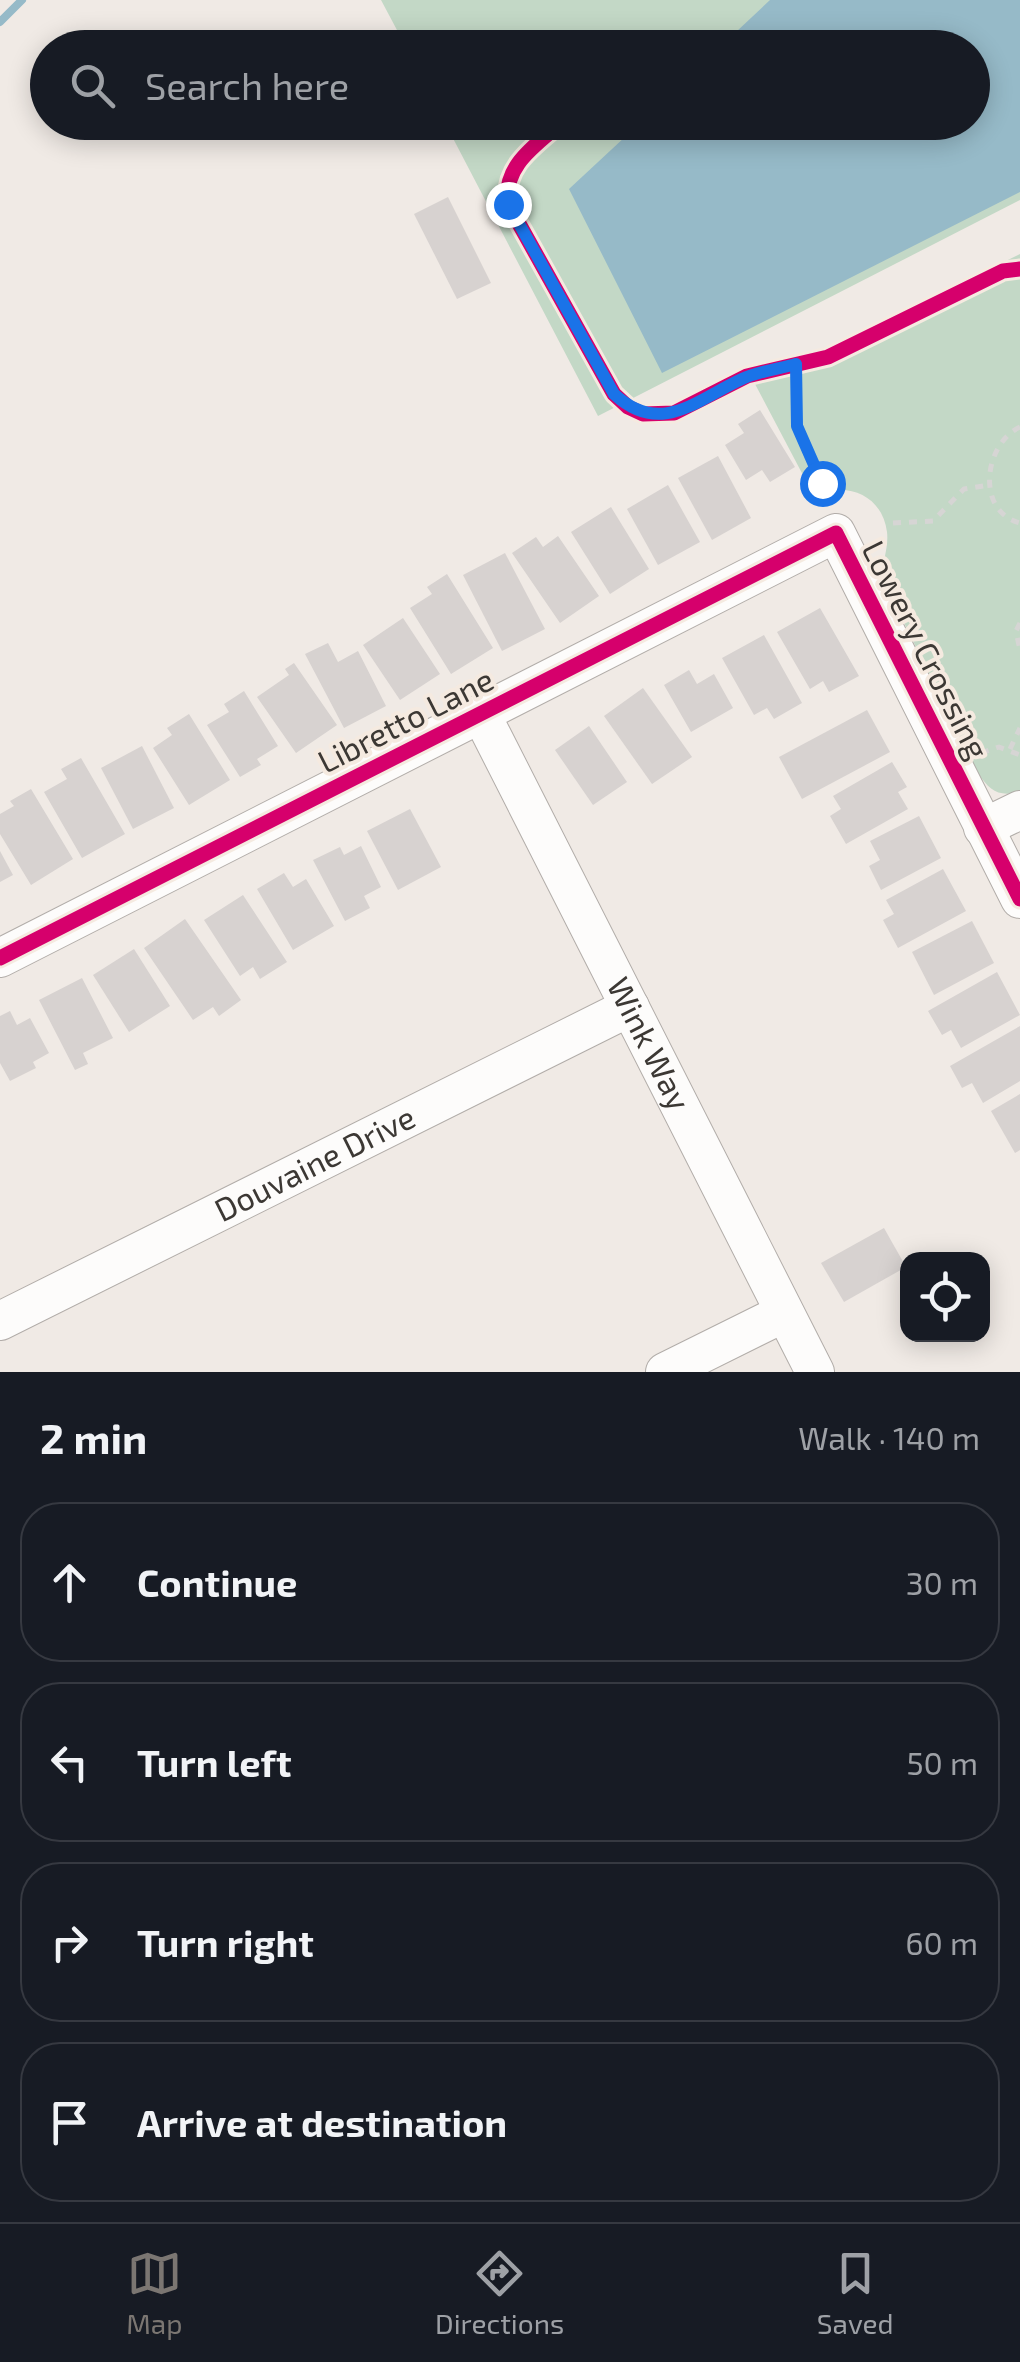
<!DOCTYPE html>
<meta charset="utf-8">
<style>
:root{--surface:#171b24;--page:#242831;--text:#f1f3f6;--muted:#9ea1a6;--line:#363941;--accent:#7b7672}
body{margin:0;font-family:"Exo 2",sans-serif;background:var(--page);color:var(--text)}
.controls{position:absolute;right:30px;bottom:30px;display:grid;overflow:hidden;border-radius:20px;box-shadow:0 5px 25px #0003}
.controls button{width:90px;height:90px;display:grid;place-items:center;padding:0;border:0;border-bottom:2px solid var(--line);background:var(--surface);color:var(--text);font:50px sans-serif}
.stop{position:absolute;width:30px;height:30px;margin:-22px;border:8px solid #1a73e8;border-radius:50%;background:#fff}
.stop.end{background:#1a73e8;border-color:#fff;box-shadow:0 2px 10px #0008}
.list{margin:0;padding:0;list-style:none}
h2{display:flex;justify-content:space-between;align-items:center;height:130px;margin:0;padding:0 40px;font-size:42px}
h2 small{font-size:32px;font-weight:400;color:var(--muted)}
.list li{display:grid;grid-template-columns:65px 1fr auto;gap:30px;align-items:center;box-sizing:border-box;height:160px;margin:0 20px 20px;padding:0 20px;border:2px solid var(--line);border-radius:40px}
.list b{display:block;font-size:38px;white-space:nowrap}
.list em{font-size:32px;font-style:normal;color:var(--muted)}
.icon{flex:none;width:55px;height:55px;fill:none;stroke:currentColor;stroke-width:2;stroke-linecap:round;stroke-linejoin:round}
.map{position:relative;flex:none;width:1020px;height:1372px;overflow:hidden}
.search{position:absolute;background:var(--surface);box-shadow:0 5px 25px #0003;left:30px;right:30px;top:30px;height:110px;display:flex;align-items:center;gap:25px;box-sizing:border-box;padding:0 35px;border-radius:55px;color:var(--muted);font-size:38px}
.sheet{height:850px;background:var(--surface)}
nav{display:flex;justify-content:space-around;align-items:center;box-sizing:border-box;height:140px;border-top:2px solid var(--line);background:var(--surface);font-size:28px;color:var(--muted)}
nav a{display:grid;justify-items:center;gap:5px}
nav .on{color:var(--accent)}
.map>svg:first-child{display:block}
.green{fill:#c3d8c6}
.water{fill:#96bac8}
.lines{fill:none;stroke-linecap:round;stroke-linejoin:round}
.stream{stroke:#96bac8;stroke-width:8}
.building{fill:#d7d2d0}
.minor-casing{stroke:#b2ada9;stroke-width:40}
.path{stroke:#d6d5d4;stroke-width:5;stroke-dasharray:8 8;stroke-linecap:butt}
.minor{stroke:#fdfcfb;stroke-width:38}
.cycleway-casing{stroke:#f5eae0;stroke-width:21}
.cycleway{stroke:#d6006c;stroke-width:15}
.route{stroke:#1a73e8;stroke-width:12}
.labels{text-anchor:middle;stroke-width:8;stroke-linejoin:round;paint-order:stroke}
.street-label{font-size:32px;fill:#3c3834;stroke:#f5eae0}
</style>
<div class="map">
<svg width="1020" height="1372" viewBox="0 0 1020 1372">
<rect width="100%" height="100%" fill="#f0eae5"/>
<g class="green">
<polygon points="381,0 1020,0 1020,200 598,416 445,123 972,122 972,48 406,47"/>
<path d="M 1020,254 L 1020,792 C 998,797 990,791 978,773 L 883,580 C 881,563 889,549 887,532 C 882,494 846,481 814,496 L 755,384 Z"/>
</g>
<polygon class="water" points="770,0 1020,0 1020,192 662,373 569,189 640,123 972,122 972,48 720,47"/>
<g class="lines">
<polyline class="stream" points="0,22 22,0"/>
</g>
<g class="building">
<polygon points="448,197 491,283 457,299 414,214"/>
<polygon points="760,410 795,467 770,482 762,470 746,480 725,445 744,433 738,424"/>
<polygon points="718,456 751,518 712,540 678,478"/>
<polygon points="668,485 700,542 658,565 627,509"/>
<polygon points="611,507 649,569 610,594 571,532"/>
<polygon points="558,536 599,596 560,623 512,553 536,537 543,547"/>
<polygon points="505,553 545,629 502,651 463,575"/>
<polygon points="447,574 493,648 451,674 410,608 432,594 427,587"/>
<polygon points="820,608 859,676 829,692 823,681 810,689 777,632"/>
<polygon points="403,618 440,674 400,700 363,645"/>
<polygon points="764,635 802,703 774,719 767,708 754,715 722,658"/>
<polygon points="328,643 338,662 358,651 386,706 344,728 305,654"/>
<polygon points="294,663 337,725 296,753 257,697 289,675 285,669"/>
<polygon points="689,670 697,684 714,674 733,708 691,732 664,685"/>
<polygon points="643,688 692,757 652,784 604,716"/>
<polygon points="244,691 278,746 257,759 261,765 240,777 207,725 229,712 224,704"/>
<polygon points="867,710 890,752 802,799 779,757"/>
<polygon points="189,714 230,780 189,805 153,748 172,735 167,728"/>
<polygon points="589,726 627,782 593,805 555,750"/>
<polygon points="142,746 174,808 133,829 101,768"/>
<polygon points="81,758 125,834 82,858 44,792 67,779 61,769"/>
<polygon points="892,762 907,787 898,792 908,809 846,844 830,816 841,809 833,796"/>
<polygon points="31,789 73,859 31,885 0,834 0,814 14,806 10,801"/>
<polygon points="410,809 441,867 398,890 367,831"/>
<polygon points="919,816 941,858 881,890 869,866 880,860 870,841"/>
<polygon points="361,846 381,887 364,896 370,908 345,921 313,860 340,847 344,855"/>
<polygon points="0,851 13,875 0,882"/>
<polygon points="943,869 966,911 898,948 883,920 894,914 886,900"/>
<polygon points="284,873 293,887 306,879 334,926 293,950 257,889"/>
<polygon points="243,895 287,962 260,979 253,967 240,976 204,920"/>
<polygon points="185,919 241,1000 219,1016 213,1007 193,1020 144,948"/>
<polygon points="972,921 994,963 934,995 912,952"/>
<polygon points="134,949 170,1006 129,1032 93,975"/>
<polygon points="997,972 1020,1015 961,1048 951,1030 942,1035 928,1011"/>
<polygon points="82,978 113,1038 83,1053 88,1064 75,1070 39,1000"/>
<polygon points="10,1011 17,1025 30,1018 49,1053 33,1062 36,1068 10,1081 0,1063 0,1016"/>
<polygon points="1020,1026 1020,1081 983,1103 972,1083 962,1088 950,1066"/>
<polygon points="1020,1094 1020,1150 1015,1153 991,1111"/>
<polygon points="884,1228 906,1267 844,1302 821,1263"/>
</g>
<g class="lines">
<defs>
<g id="minor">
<path id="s1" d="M 481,714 L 815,1372"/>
<polyline points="983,828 1020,810"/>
<polyline points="0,958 836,533 1020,899"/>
<path id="s2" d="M 0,1321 L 630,1007"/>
<polyline points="665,1372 784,1313"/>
</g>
</defs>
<use href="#minor" class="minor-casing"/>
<g class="path">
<path d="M 1020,427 C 984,444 975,511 1020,523"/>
<polyline points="893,523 933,521 964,489 989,485"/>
<polyline points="1020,623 1016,631 1020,650"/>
<polyline points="1010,749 1020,728"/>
<polyline points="981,753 999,747 1020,755"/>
</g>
<use href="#minor" class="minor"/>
<defs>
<g id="cycleway">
<path d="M 562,122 C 535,146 503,165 508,204 L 614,394 L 628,407 L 643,414 L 674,413 L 747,376 L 828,357 L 1003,271 L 1020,269"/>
<polyline points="0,958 836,533 1020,899"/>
</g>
</defs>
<use href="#cycleway" class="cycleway-casing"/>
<use href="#cycleway" class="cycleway"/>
</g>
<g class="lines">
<path class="route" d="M 508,204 L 614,394 C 661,437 696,400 742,379 C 759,371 779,369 796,364 L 797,426 L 822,483"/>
</g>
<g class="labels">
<g class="street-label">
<text transform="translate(925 650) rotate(63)" y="11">Lowery Crossing</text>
<text transform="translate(406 721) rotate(-27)" y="11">Libretto Lane</text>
<text dy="11" stroke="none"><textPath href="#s1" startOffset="370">Wink Way</textPath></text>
<text dy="11" stroke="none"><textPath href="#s2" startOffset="352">Douvaine Drive</textPath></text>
</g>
</g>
</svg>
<div class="controls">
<button><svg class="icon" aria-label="locate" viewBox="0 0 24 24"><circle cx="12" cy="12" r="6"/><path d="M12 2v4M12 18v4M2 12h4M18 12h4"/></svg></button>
</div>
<div class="stop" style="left:822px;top:483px"></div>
<div class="stop end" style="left:508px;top:204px"></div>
<div class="search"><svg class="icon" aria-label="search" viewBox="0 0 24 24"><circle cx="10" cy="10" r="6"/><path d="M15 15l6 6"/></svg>Search here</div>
</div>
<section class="sheet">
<h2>2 min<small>Walk · 140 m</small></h2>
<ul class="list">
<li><svg class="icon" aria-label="ahead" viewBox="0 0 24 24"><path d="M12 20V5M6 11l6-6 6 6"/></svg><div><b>Continue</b></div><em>30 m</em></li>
<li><svg class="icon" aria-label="left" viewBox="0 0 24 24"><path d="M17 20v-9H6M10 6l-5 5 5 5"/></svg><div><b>Turn left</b></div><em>50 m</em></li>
<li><svg class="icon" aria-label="right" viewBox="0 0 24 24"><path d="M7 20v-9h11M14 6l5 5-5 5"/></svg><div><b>Turn right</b></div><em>60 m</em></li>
<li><svg class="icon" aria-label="arrive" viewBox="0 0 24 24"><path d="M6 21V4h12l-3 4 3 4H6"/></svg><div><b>Arrive at destination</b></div></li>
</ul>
</section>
<nav>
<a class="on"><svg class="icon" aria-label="map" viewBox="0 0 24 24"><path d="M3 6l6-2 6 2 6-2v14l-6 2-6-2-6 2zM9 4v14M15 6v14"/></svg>Map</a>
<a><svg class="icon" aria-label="directions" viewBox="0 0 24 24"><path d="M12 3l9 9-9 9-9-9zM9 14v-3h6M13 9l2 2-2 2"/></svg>Directions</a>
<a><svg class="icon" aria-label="saved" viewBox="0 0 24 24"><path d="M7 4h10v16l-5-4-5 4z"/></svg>Saved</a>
</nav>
